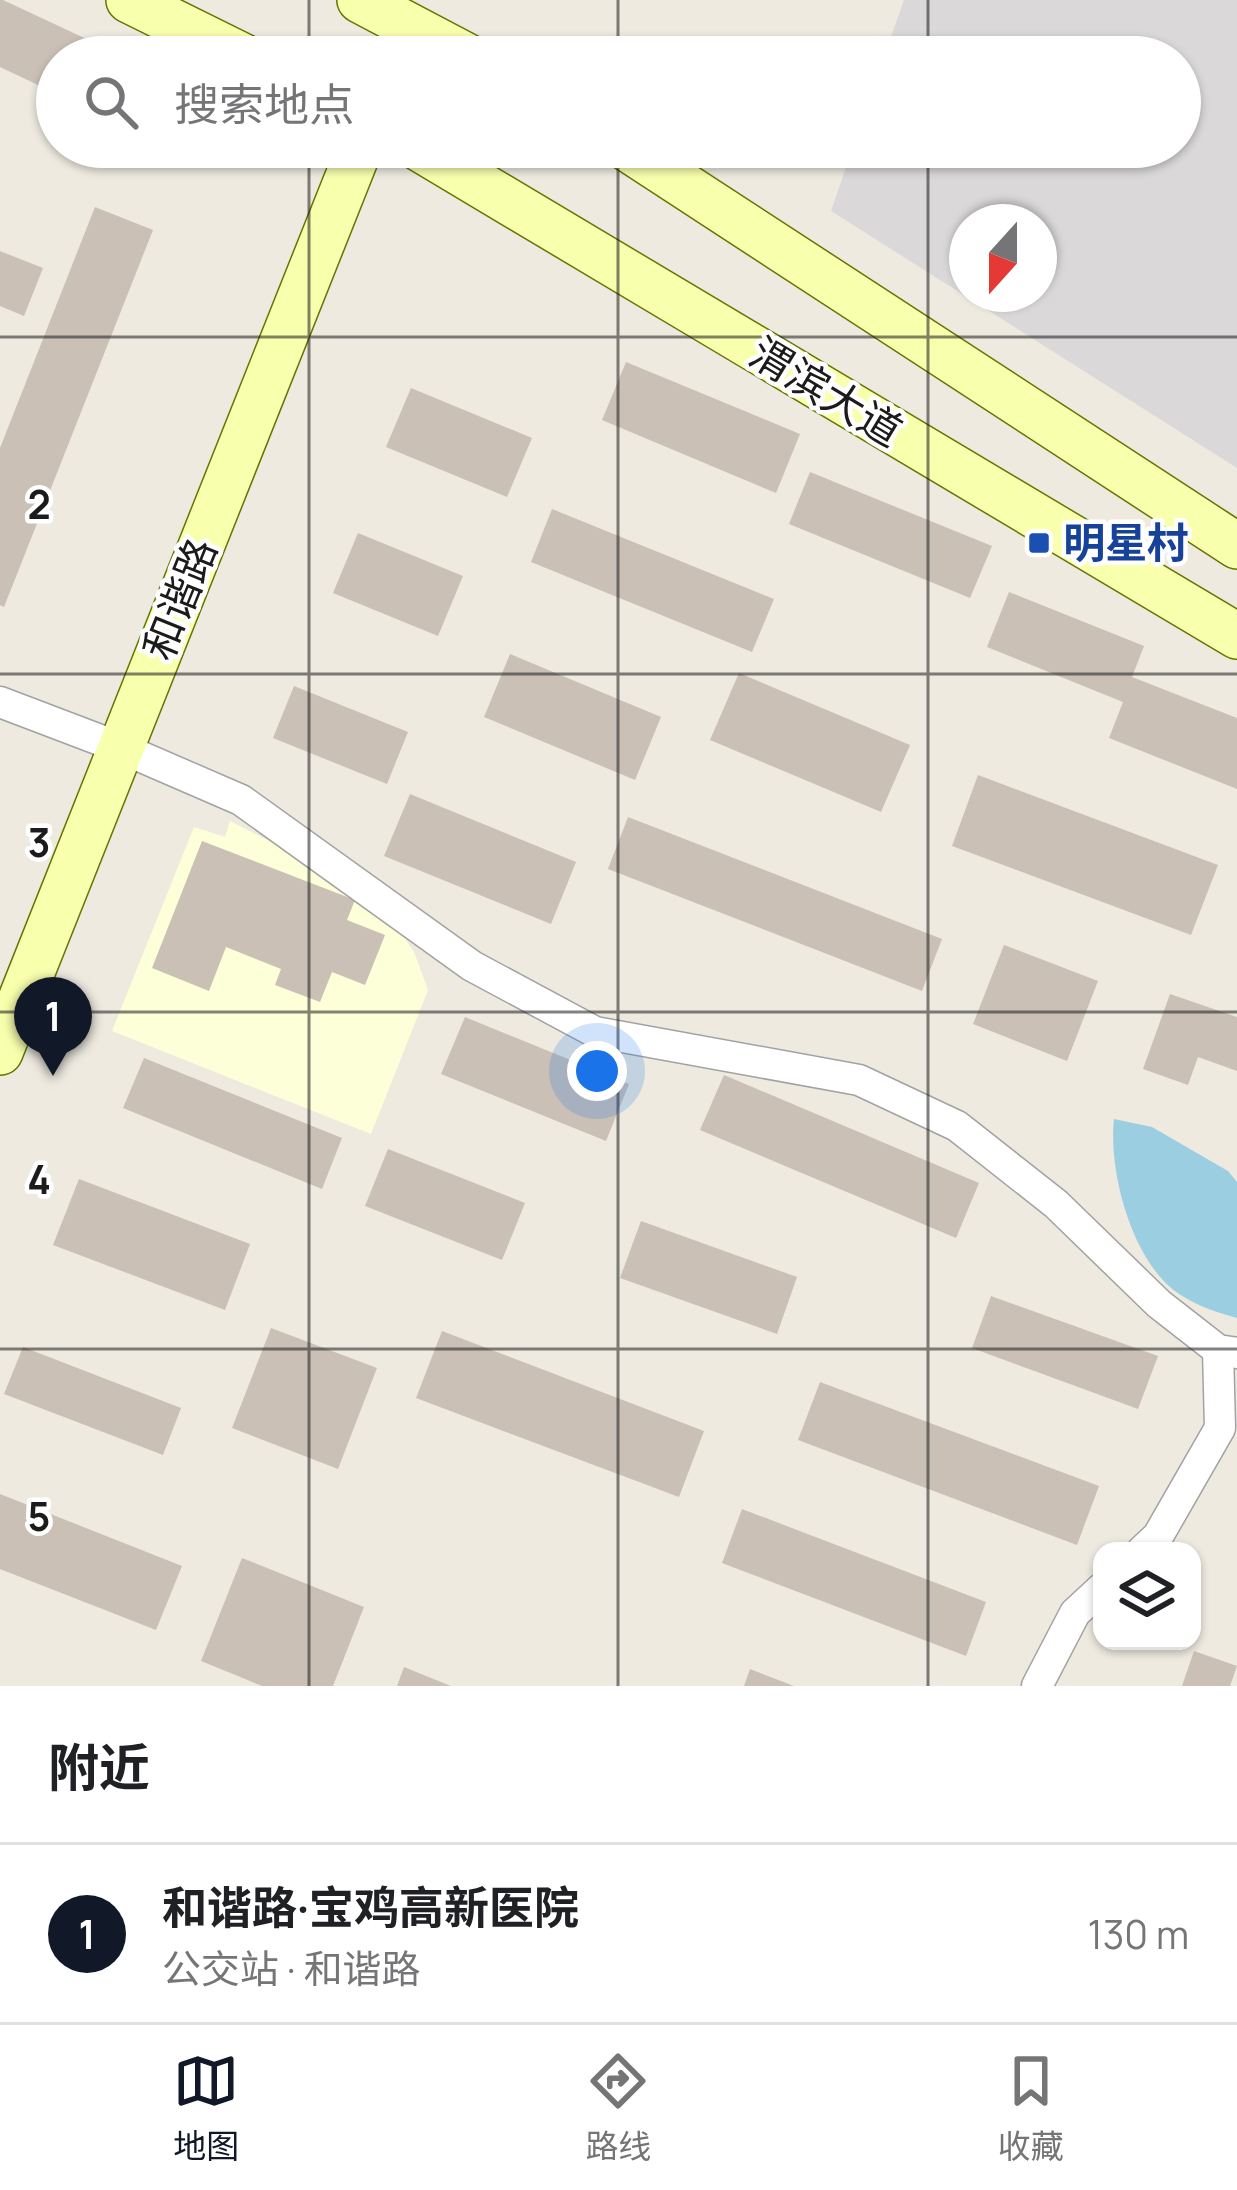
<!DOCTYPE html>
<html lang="zh">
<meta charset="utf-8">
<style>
:root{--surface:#fff;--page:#f2f2f2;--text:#202124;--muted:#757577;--line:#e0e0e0;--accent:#111827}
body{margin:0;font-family:Manrope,"Noto Sans SC",sans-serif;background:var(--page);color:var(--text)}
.controls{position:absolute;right:36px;bottom:36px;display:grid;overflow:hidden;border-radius:24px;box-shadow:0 3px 9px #0004}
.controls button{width:108px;height:108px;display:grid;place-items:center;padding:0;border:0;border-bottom:3px solid var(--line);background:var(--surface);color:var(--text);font:60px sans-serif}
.compass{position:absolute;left:949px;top:204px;width:108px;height:108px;border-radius:50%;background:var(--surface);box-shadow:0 3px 9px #0004;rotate:201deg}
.you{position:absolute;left:597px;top:1071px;width:42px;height:42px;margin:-30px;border:9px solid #fff;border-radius:50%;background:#1a73e8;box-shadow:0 0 0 18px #1a73e833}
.badge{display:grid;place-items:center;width:78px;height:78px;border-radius:50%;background:var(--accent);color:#fff;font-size:39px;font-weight:700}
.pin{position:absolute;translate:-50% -99px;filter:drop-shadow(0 3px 6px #0008)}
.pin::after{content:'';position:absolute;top:63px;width:42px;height:36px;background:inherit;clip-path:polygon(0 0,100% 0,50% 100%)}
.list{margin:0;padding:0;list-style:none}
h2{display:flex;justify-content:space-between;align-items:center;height:156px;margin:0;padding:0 48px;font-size:51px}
h2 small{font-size:39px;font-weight:400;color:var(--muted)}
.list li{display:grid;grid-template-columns:78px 1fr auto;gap:36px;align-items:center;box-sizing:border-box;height:180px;padding:0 48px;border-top:3px solid var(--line)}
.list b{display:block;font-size:45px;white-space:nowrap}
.list p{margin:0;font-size:39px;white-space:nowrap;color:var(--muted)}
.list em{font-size:39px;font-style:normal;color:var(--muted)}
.icon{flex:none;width:66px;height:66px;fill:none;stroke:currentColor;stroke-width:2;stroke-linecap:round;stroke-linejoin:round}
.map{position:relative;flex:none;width:1237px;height:1686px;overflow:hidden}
.search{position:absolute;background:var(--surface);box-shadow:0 3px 9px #0004;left:36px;right:36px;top:36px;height:132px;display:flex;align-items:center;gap:30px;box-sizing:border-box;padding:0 42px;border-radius:66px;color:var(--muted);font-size:45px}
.sheet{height:336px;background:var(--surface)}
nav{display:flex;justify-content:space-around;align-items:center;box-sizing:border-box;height:168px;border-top:3px solid var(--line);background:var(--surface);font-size:33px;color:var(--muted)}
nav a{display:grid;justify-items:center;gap:6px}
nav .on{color:var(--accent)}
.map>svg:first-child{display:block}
.residential{fill:#dad8d8;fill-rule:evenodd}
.education{fill:#fdffd8}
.water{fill:#9bcee1}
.building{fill:#cac0b6}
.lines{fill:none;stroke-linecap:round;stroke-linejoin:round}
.minor-casing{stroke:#a2a2a2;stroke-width:33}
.secondary-casing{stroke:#647500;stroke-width:48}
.minor{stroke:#fff;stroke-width:30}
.secondary{stroke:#f8ffad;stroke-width:45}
.grid{fill:none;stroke:#1b1b1b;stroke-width:3;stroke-opacity:0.55}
.transit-dot{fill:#1a4fb4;stroke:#fff;stroke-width:4.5}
.labels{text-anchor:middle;stroke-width:9;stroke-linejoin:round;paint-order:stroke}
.street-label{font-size:42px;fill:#1b1b1b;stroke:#fff}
.transit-label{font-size:42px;font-weight:bold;fill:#164399;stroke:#fff;text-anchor:start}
.grid-label{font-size:39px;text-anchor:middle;font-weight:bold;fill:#1b1b1b;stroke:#fff;stroke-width:9;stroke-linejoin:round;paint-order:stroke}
</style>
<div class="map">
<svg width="1237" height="1686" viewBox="0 0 1237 1686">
<rect width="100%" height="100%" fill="#eeeae0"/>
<path class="residential" d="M 904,0 L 1237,0 L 1237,468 L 831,211 L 853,147 L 1180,147 L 1180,57 L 884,57 ZM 967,222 L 1039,222 L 1039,294 L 967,294 Z"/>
<polygon class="education" points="230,821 295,854 400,931 414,952 428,990 371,1134 112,1031 194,827 225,837"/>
<path class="water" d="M 1114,1119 L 1152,1127 L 1228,1171 L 1237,1182 L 1237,1318 C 1219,1313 1200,1307 1184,1297 C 1133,1268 1108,1173 1114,1119 Z"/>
<g class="building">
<polygon points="0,0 3,0 125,57 57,57 57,94 0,67"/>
<polygon points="95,207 153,230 4,607 0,605 0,448"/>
<polygon points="0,251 43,268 24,316 0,306"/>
<polygon points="626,362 800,434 776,493 602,420"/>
<polygon points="411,388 532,438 507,497 386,447"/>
<polygon points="810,472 992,546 970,598 789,524"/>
<polygon points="552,509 774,599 752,652 531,562"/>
<polygon points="358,533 463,576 438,636 333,593"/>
<polygon points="1009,592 1144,646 1132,677 1237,718 1237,789 1109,738 1123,702 987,647"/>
<polygon points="510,654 661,717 635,780 484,717"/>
<polygon points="739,673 910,745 881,812 710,740"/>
<polygon points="294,686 408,732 387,784 273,738"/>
<polygon points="978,775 1218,865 1191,935 952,846"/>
<polygon points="410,794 576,862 551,924 384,856"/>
<polygon points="628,817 942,939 922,991 608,869"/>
<polygon points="202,841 355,900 347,920 385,935 365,985 332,972 320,1002 275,985 281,969 226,947 209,991 152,968"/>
<polygon points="1004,945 1098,981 1067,1061 973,1024"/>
<polygon points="1170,994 1237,1017 1237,1071 1198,1057 1188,1085 1143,1069"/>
<polygon points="465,1017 629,1084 606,1141 441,1074"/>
<polygon points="144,1058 342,1138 322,1189 123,1108"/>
<polygon points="724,1075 979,1183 956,1238 700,1130"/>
<polygon points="388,1149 525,1203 502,1260 365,1206"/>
<polygon points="79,1179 250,1244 225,1310 53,1245"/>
<polygon points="641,1221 797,1277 777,1334 620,1278"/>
<polygon points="991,1296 1158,1356 1138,1409 972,1348"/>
<polygon points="271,1328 377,1368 338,1469 232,1428"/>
<polygon points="442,1331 704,1431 679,1497 416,1398"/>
<polygon points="23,1347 181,1408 163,1455 4,1394"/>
<polygon points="820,1382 1099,1486 1077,1545 798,1440"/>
<polygon points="0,1494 182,1566 156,1630 0,1569"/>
<polygon points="742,1509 986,1602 966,1656 722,1563"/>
<polygon points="242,1558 364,1607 333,1686 262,1686 201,1661"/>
<polygon points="1194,1651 1237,1666 1230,1686 1182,1686"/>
<polygon points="404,1667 451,1686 397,1686"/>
<polygon points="750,1669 794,1686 744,1686"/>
</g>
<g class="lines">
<defs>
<g id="minor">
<polyline points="0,702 121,748 241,800 472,966 595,1032 859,1080 957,1126 1056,1204 1159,1304 1218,1350 1237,1353"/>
<polyline points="1142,1551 1158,1536 1220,1428 1218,1350"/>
<polyline points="1037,1686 1075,1613 1102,1588"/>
</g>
<g id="secondary">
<polyline points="129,0 244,57"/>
<polyline points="360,0 468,57"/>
<polyline points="417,147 1237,636"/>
<polyline points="625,147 1237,546"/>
<polyline points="0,1052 360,147"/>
</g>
</defs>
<use href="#minor" class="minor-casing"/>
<use href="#secondary" class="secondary-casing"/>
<use href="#minor" class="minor"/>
<use href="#secondary" class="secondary"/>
</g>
<path class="grid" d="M 309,0 L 309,57M 618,0 L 618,57M 928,0 L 928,57M 309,147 L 309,1686M 618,147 L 618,1686M 928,147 L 928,1686M 0,337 L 1237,337M 0,674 L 1237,674M 0,1012 L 1237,1012M 0,1349 L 1237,1349"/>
<rect class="transit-dot" x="1027" y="531" width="24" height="24" rx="6"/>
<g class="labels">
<g class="street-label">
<text transform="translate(826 392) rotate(31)" y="15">渭滨大道</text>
<text transform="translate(180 599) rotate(-68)" y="15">和谐路</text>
</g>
<g class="transit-label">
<text x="1063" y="558">明星村</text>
</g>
</g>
<g class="grid-label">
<text x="39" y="519">2</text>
<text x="39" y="857">3</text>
<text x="39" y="1194">4</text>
<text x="39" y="1531">5</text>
</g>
</svg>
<div class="controls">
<button><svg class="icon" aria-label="layers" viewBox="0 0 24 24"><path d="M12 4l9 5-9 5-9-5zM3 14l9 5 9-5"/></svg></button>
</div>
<svg class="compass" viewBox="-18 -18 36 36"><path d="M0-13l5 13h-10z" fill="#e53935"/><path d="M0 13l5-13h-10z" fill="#757577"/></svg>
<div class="you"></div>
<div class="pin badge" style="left:53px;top:1076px">1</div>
<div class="search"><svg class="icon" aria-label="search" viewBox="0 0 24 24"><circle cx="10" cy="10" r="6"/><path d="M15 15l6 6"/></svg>搜索地点</div>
</div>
<section class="sheet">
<h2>附近<small></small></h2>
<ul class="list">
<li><span class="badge">1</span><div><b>和谐路·宝鸡高新医院</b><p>公交站 · 和谐路</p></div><em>130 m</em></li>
</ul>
</section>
<nav>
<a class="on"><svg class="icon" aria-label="map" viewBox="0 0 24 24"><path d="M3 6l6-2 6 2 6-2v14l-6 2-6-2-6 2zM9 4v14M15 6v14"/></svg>地图</a>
<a><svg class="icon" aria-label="directions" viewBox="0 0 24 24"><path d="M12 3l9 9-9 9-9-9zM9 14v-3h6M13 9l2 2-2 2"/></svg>路线</a>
<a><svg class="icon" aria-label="saved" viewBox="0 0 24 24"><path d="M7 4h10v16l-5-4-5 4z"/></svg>收藏</a>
</nav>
